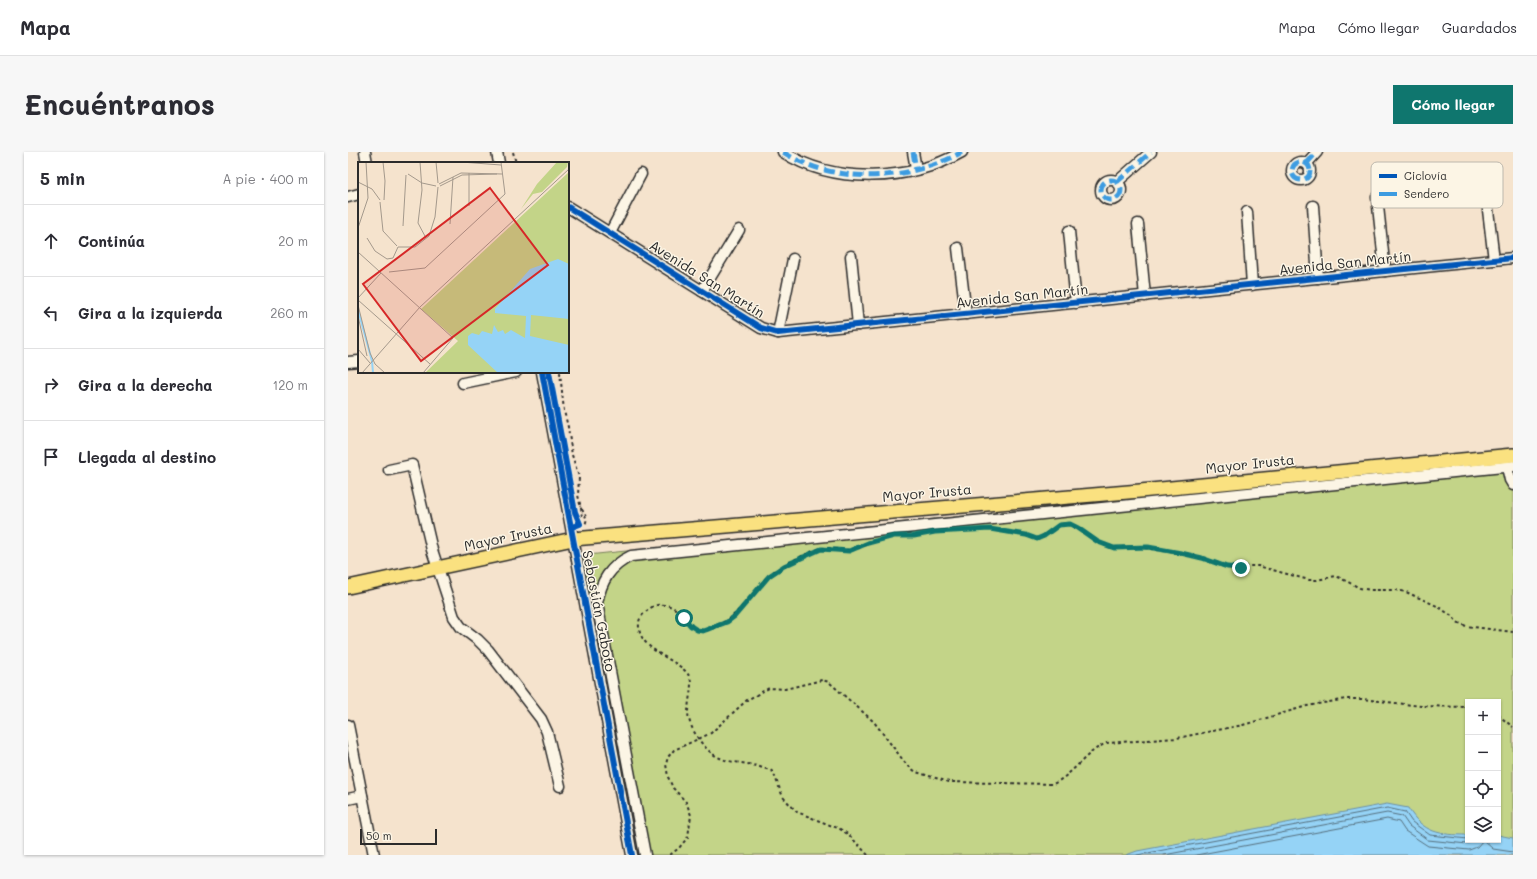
<!DOCTYPE html>
<html lang="es">
<meta charset="utf-8">
<style>
:root{--surface:#fff;--page:#f7f7f7;--text:#2b2b33;--muted:#7c7c81;--line:#e1e1e2;--accent:#0f766e}
body{margin:0;font-family:Mali,sans-serif;background:var(--page);color:var(--text)}
.controls{position:absolute;right:12px;bottom:12px;display:grid;overflow:hidden;border-radius:0px;box-shadow:0 1px 3px #0004}
.controls button{width:36px;height:36px;display:grid;place-items:center;padding:0;border:0;border-bottom:1px solid var(--line);background:var(--surface);color:var(--text);font:20px sans-serif}
.scale{position:absolute;left:12px;bottom:10px;width:77px;box-sizing:border-box;padding-left:4px;border:2px solid #2b2b2b;border-top:0;font-size:11px;line-height:14px;white-space:nowrap;color:#2b2b2b;-webkit-text-stroke:3px #fcf5e5;paint-order:stroke}
.stop{position:absolute;width:12px;height:12px;margin:-9px;border:3px solid #0f766e;border-radius:50%;background:#fff}
.stop.end{background:#0f766e;border-color:#fff;box-shadow:0 1px 4px #0008}
.list{margin:0;padding:0;list-style:none}
h2{display:flex;justify-content:space-between;align-items:center;height:52px;margin:0;padding:0 16px;font-size:17px}
h2 small{font-size:13px;font-weight:400;color:var(--muted)}
.list li{display:grid;grid-template-columns:26px 1fr auto;gap:12px;align-items:center;box-sizing:border-box;height:72px;padding:0 16px;border-top:1px solid var(--line)}
.list b{display:block;font-size:15px;white-space:nowrap}
.list em{font-size:13px;font-style:normal;color:var(--muted)}
.icon{flex:none;width:22px;height:22px;fill:none;stroke:currentColor;stroke-width:2;stroke-linecap:round;stroke-linejoin:round}
.map{position:relative;flex:none;width:1165px;height:703px;overflow:hidden;border-radius:0px}
header{display:flex;align-items:center;gap:24px;box-sizing:border-box;height:56px;padding:0 20px;background:var(--surface);border-bottom:1px solid var(--line)}
header strong{font-size:19px}
nav{display:flex;gap:22px;margin-inline-start:auto;font-size:14px}
.intro{display:flex;align-items:center;justify-content:space-between;box-sizing:border-box;height:96px;padding:0 24px}
h1{margin:0;font-size:28px}
.button{padding:10px 18px;border-radius:0px;background:var(--accent);color:#fff;font-size:14px;font-weight:700}
main{display:flex;gap:24px;padding:0 24px}
aside{flex:1;background:var(--surface);border-radius:0px;box-shadow:0 1px 3px #0004}
.map>svg:first-child{display:block}
.green{fill:#c3d488;stroke:#77805a;fill-rule:evenodd}
.water{fill:#95d3f6;stroke:#6b90a5}
.lines{fill:none;stroke-linecap:round;stroke-linejoin:round}
.shore{stroke:#556e7c;stroke-width:1}
.minor-casing{stroke:#2b2b2b;stroke-width:13}
.major-casing{stroke:#2b2b2b;stroke-width:16}
.path{stroke:#2b2b2b;stroke-width:2;stroke-dasharray:3 3;stroke-linecap:butt}
.minor{stroke:#fcf5e5;stroke-width:10}
.major{stroke:#fae180;stroke-width:13}
.quiet{stroke:#3d9ce1;stroke-width:5;stroke-dasharray:10 5;stroke-linecap:butt}
.cycleway-casing{stroke:#fcf5e5;stroke-width:8}
.cycleway{stroke:#0057b8;stroke-width:6}
.route{stroke:#0f766e;stroke-width:5}
.labels{text-anchor:middle;stroke-width:3;stroke-linejoin:round;paint-order:stroke}
.street-label{font-size:14px;fill:#2b2b2b;stroke:#fcf5e5}
.inset-river{fill:none;stroke:#95d3f6;stroke-width:2}
.inset-road{fill:none;stroke:#a4998c;stroke-width:1}
.view{fill:#d62828;fill-opacity:0.15;stroke:#d62828;stroke-width:2}
.inset-edge{fill:none;stroke:#2b2b2b;stroke-width:2}
.key{fill:#fcf5e5;stroke:#bdb8ad;stroke-width:1}
.key-label{font-size:11px;fill:#2b2b2b}
</style>
<header>
<strong>Mapa</strong>
<nav><a>Mapa</a><a>Cómo llegar</a><a>Guardados</a></nav>
</header>
<div class="intro"><h1>Encuéntranos</h1><a class="button">Cómo llegar</a></div>
<main>
<aside>
<h2>5 min<small>A pie · 400 m</small></h2>
<ul class="list">
<li><svg class="icon" aria-label="ahead" viewBox="0 0 24 24"><path d="M12 20V5M6 11l6-6 6 6"/></svg><div><b>Continúa</b></div><em>20 m</em></li>
<li><svg class="icon" aria-label="left" viewBox="0 0 24 24"><path d="M17 20v-9H6M10 6l-5 5 5 5"/></svg><div><b>Gira a la izquierda</b></div><em>260 m</em></li>
<li><svg class="icon" aria-label="right" viewBox="0 0 24 24"><path d="M7 20v-9h11M14 6l5 5-5 5"/></svg><div><b>Gira a la derecha</b></div><em>120 m</em></li>
<li><svg class="icon" aria-label="arrive" viewBox="0 0 24 24"><path d="M6 21V4h12l-3 4 3 4H6"/></svg><div><b>Llegada al destino</b></div></li>
</ul>
</aside>
<div class="map">
<svg width="1165" height="703" viewBox="0 0 1165 703">
<rect width="100%" height="100%" fill="#f5e3cd"/>
<filter id="ink" filterUnits="userSpaceOnUse"><feTurbulence type="fractalNoise" baseFrequency=".025" numOctaves="2"/><feDisplacementMap in="SourceGraphic" scale="8" xChannelSelector="R" yChannelSelector="G"/><feConvolveMatrix kernelMatrix="1 2 1 2 8 2 1 2 1" color-interpolation-filters="sRGB"/></filter>
<g filter="url(#ink)">
<path class="green" d="M 1165,307 L 1165,703 L 293,703 L 230,404 ZM 1120,550 L 1150,550 L 1150,688 L 1120,688 Z"/>
<path class="water" d="M 1039,652 L 1060,656 C 1075,681 1092,683 1120,683 L 1120,688 L 1150,688 L 1150,683 L 1165,686 L 1165,703 L 778,703 L 789,699 Z"/>
<g class="lines">
<g class="shore">
<polyline points="789,703 1039,656 1057,660 1064,670 1082,683 1120,687"/>
<polyline points="816,703 1039,661 1054,664 1061,674 1080,688 1119,692 1127,688"/>
<polyline points="848,703 1039,667 1051,670 1057,679 1080,694 1121,698 1129,695 1135,688 1145,697 1165,700"/>
</g>
<defs>
<g id="minor">
<polyline points="17,0 19,11"/>
<polyline points="149,0 151,11"/>
<path d="M 435,0 C 486,33 561,30 614,0"/>
<polyline points="565,0 568,17"/>
<circle cx="953" cy="19" r="9"/>
<polyline points="959,11 969,0"/>
<circle cx="763" cy="38" r="10"/>
<polyline points="769,30 803,0"/>
<polyline points="1137,33 1146,108"/>
<polyline points="0,45 11,42"/>
<polyline points="1029,45 1037,119"/>
<polyline points="965,54 970,126"/>
<polyline points="220,55 413,176 430,181 1165,106"/>
<polyline points="899,60 904,133"/>
<polyline points="790,72 797,144"/>
<polyline points="721,79 728,151"/>
<polyline points="262,81 293,22"/>
<polyline points="610,96 618,162"/>
<polyline points="503,104 510,173"/>
<polyline points="354,139 391,78"/>
<polyline points="430,181 445,107"/>
<polyline points="0,210 11,209"/>
<polyline points="194,220 284,703"/>
<polyline points="115,231 168,220"/>
<polyline points="1159,315 1162,328 1165,333"/>
<polyline points="41,318 64,313 84,398 106,465 113,475 130,488 140,498 193,567 199,580 212,634"/>
<polyline points="0,573 26,703"/>
<polyline points="0,647 14,644"/>
<path d="M 297,703 L 249,451 C 253,429 262,414 283,404 L 1165,314"/>
</g>
<polyline id="major" points="0,435 225,387 792,339 1165,303"/>
</defs>
<use href="#minor" class="minor-casing"/>
<use href="#major" class="major-casing"/>
<g class="path">
<polyline points="165,0 168,11"/>
<polyline points="212,220 216,259 220,275 224,303 231,325 230,343 234,361 232,368"/>
<path d="M 232,372 L 237,372 C 241,367 235,360 232,354"/>
<polyline points="647,378 678,383 689,387 696,384 711,373 722,372 730,376 750,390 766,396 794,395 833,401 854,406 879,415 893,416 899,414 910,414 961,428 969,428 988,424 1012,436 1022,438 1047,438 1058,440 1089,454 1104,464 1109,470 1118,474 1165,480"/>
<polyline points="1150,563 1165,575"/>
<path d="M 322,703 L 331,696 L 340,685 L 343,663 L 338,650 L 325,636 L 320,625 L 318,612 L 320,605 L 326,598 L 363,581 L 399,548 L 421,536 L 437,537 L 474,528 L 481,530 L 526,570 L 558,612 L 568,620 L 601,630 L 705,632 C 726,622 738,599 759,591 L 829,586 L 895,573 L 959,554 L 998,547 L 1014,547 L 1073,554 L 1120,555"/>
<path d="M 520,703 L 501,683 L 492,677 L 449,660 L 435,645 L 425,620 L 422,618 C 414,616 407,613 399,612 C 390,610 380,610 372,606 C 357,600 341,577 340,561 C 340,551 343,540 343,531 C 343,508 288,503 291,471 C 291,466 295,462 299,459 C 304,454 309,452 316,453 C 337,454 340,484 359,478 C 385,469 393,456 410,437 C 414,432 417,427 422,423 C 430,416 462,399 473,397 C 481,395 491,399 500,398 C 507,398 515,393 522,391"/>
</g>
<use href="#minor" class="minor"/>
<use href="#major" class="major"/>
<g class="quiet">
<path d="M 435,0 C 486,33 561,30 614,0"/>
<polyline points="565,0 568,17"/>
<circle cx="953" cy="19" r="9"/>
<polyline points="959,11 969,0"/>
<circle cx="763" cy="38" r="10"/>
<polyline points="769,30 803,0"/>
</g>
<defs>
<g id="cycleway">
<polyline points="220,55 413,176 430,181 1165,106"/>
<polyline points="194,220 284,703"/>
<polyline points="201,220 227,360 232,372 224,375"/>
</g>
</defs>
<use href="#cycleway" class="cycleway-casing"/>
<use href="#cycleway" class="cycleway"/>
</g>
</g>
<g class="lines" filter="url(#ink)">
<polyline class="route" points="336,466 343,474 349,478 355,479 379,470 387,464 421,424 436,414 473,397 501,399 520,391 546,384 566,384 587,380 642,377 678,383 689,387 696,384 711,373 722,372 730,376 750,390 766,396 800,395 833,401 854,406 879,415 893,416"/>
</g>
<g class="labels">
<g class="street-label">
<text transform="translate(997 111) rotate(-6)" y="5">Avenida San Martín</text>
<text transform="translate(359 127) rotate(32)" y="5">Avenida San Martín</text>
<text transform="translate(674 144) rotate(-6)" y="5">Avenida San Martín</text>
<text transform="translate(902 312) rotate(-6)" y="5">Mayor Irusta</text>
<text transform="translate(579 341) rotate(-5)" y="5">Mayor Irusta</text>
<text transform="translate(160 385) rotate(-12)" y="5">Mayor Irusta</text>
<text transform="translate(251 459) rotate(79)" y="5">Sebastián Gaboto</text>
</g>
</g>
<g transform="translate(10 10)">
<rect width="211" height="211" fill="#f5e3cd"/>
<path d="M 199,0 L 210,0 L 209,5 L 184,30 L 175,32 L 163,47 L 179,22 ZM 211,10 L 211,211 L 67,211 L 100,179 L 63,147 Z" fill="#c3d488"/>
<path d="M 200,97 L 211,102 L 211,157 L 173,153 L 172,174 L 211,183 L 211,211 L 140,211 L 110,183 L 110,174 L 114,171 L 121,173 L 124,169 L 134,172 L 136,163 L 140,170 L 145,168 L 147,172 L 153,168 L 167,176 L 168,154 L 137,151 L 137,147 L 172,107 Z" fill="#95d3f6"/>
<path class="inset-river" d="M 0,148 L 14,199 L 15,211"/>
<path class="inset-road" d="M 25,0 L 27,19 L 26,38M 62,0 L 64,28 L 60,61 L 68,76M 78,0 L 80,21M 103,0 L 143,3M 50,12 L 64,21 L 78,24M 0,20 L 14,27 L 22,38M 81,22 L 103,11 L 144,12M 82,24 L 104,13 L 139,12M 22,40 L 25,69 L 39,84M 111,44 L 111,11M 92,62 L 95,15M 45,64 L 48,13M 0,66 L 10,36 L 8,0M 9,76 L 17,89 L 29,97 L 35,96 L 40,85M 40,85 L 57,85 L 71,74 L 77,55 L 80,25M 0,90 L 95,176 L 65,211M 31,110 L 67,106 L 147,32 L 143,0M 0,136 L 23,111M 0,138 L 72,202M 0,143 L 12,191 L 17,202 L 27,211M 0,154 L 9,194M 0,187 L 12,201M 4,211 L 62,145 L 211,7"/>
<path class="view" d="M 132,26 L 190,103 L 63,199 L 5,122 Z"/>
<rect width="211" height="211" class="inset-edge"/>
</g>
<rect x="1023" y="10" width="132" height="46" rx="6" class="key"/>
<rect x="1031" y="22" width="18" height="4" fill="#0057b8"/>
<rect x="1031" y="40" width="18" height="4" fill="#3d9ce1"/>
<g class="key-label">
<text x="1056" y="28">Ciclovía</text>
<text x="1056" y="46">Sendero</text>
</g>
</svg>
<div class="controls">
<button>+</button>
<button>−</button>
<button><svg class="icon" aria-label="locate" viewBox="0 0 24 24"><circle cx="12" cy="12" r="6"/><path d="M12 2v4M12 18v4M2 12h4M18 12h4"/></svg></button>
<button><svg class="icon" aria-label="layers" viewBox="0 0 24 24"><path d="M12 4l9 5-9 5-9-5zM3 14l9 5 9-5"/></svg></button>
</div>
<div class="scale">50 m</div>
<div class="stop" style="left:336px;top:466px"></div>
<div class="stop end" style="left:893px;top:416px"></div>
</div>
</main>
